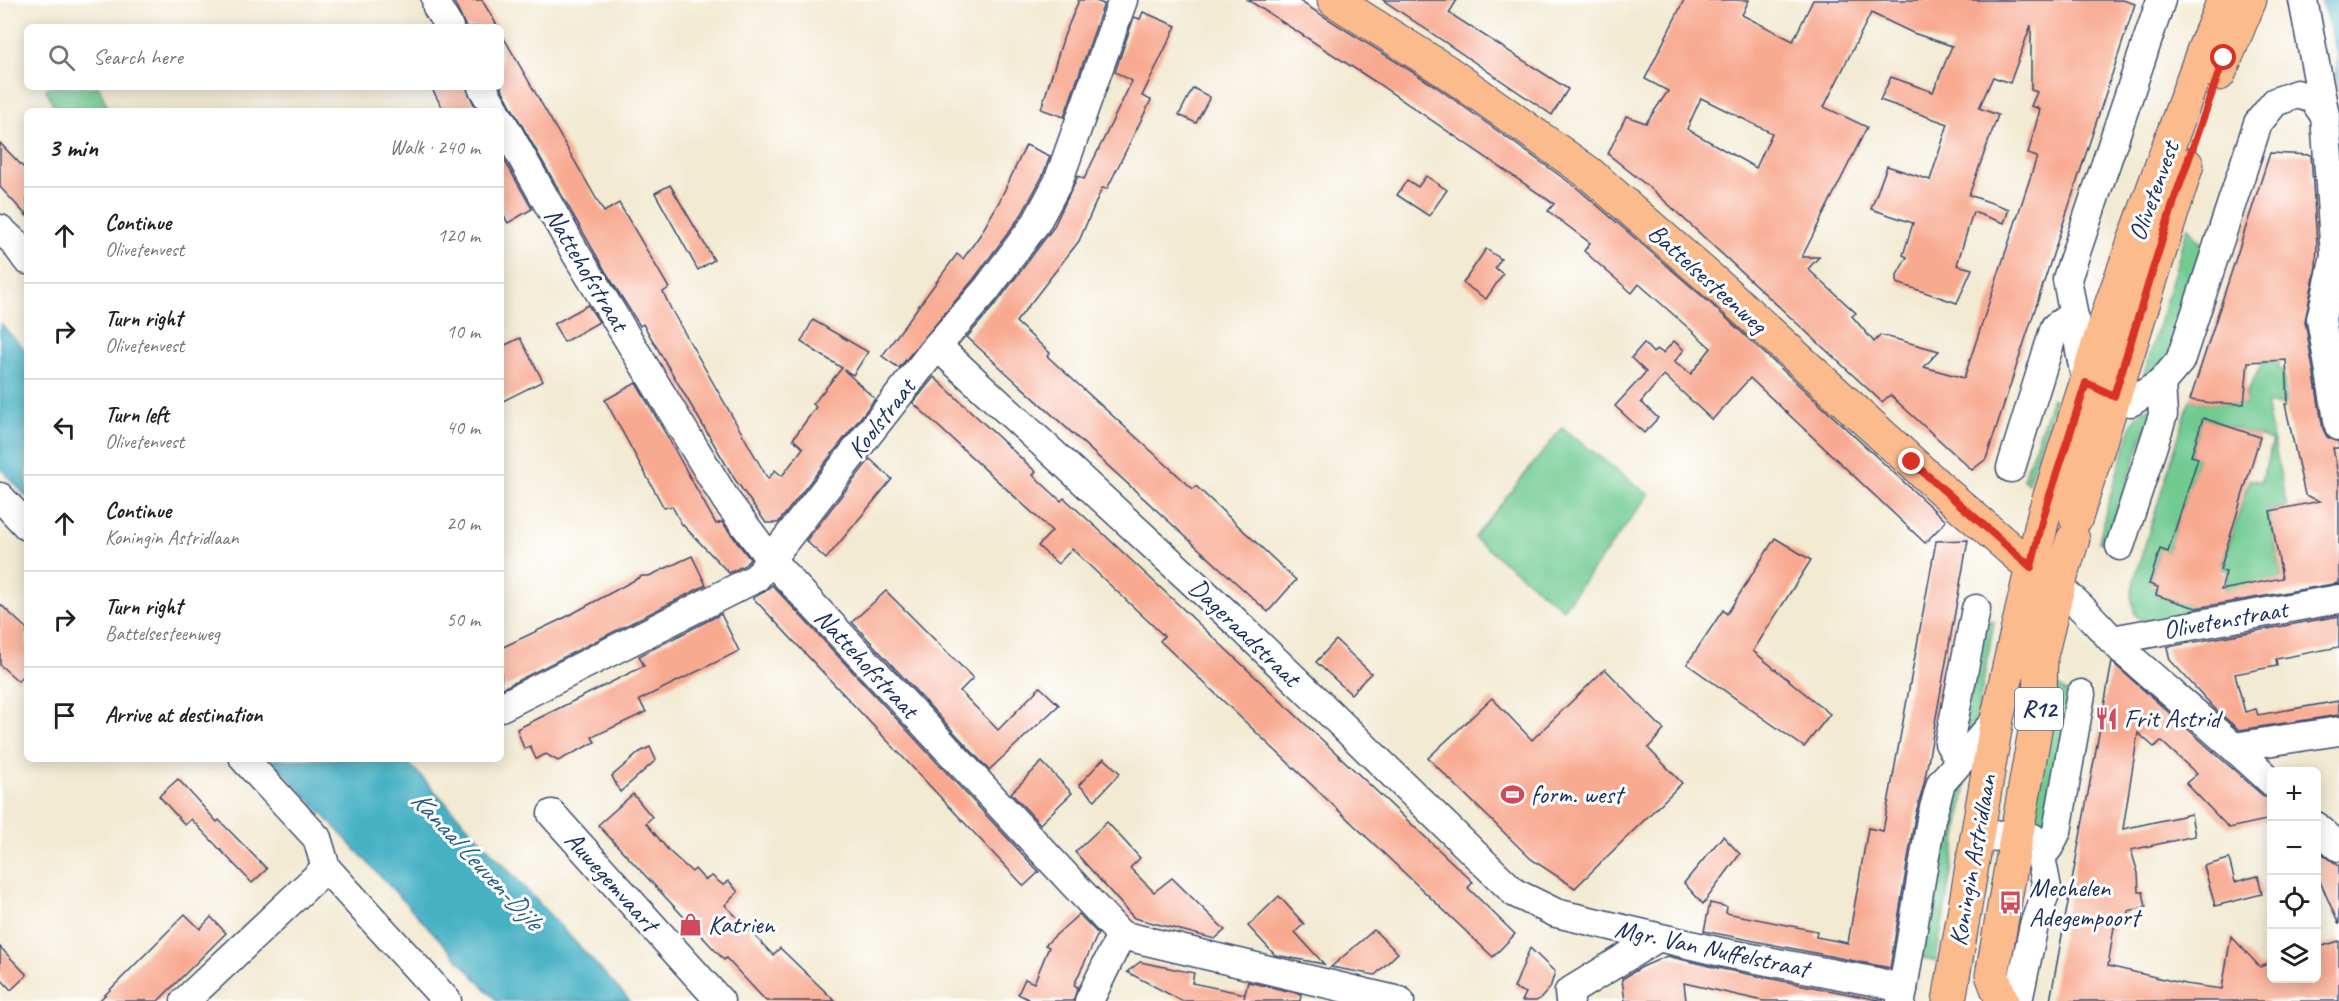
<!DOCTYPE html>
<meta charset="utf-8">
<style>
:root{--surface:#fff;--page:#f6f6f6;--text:#222;--muted:#767676;--line:#e0e0e0}
body{margin:0;font-family:Caveat,sans-serif;background:var(--page);color:var(--text)}
.controls{position:absolute;right:18px;bottom:18px;display:grid;overflow:hidden;border-radius:9px;box-shadow:0 3px 15px #0003}
.controls button{width:54px;height:54px;display:grid;place-items:center;padding:0;border:0;border-bottom:2px solid var(--line);background:var(--surface);color:var(--text);font:30px sans-serif}
.stop{position:absolute;width:18px;height:18px;margin:-14px;border:4px solid #d93025;border-radius:50%;background:#fff}
.stop.end{background:#d93025;border-color:#fff;box-shadow:0 2px 6px #0008}
.list{margin:0;padding:0;list-style:none}
h2{display:flex;justify-content:space-between;align-items:center;height:78px;margin:0;padding:0 24px;font-size:26px}
h2 small{font-size:20px;font-weight:400;color:var(--muted)}
.list li{display:grid;grid-template-columns:39px 1fr auto;gap:18px;align-items:center;box-sizing:border-box;height:96px;padding:0 24px;border-top:2px solid var(--line)}
.list b{display:block;font-size:22px;white-space:nowrap}
.list p{margin:0;font-size:20px;white-space:nowrap;color:var(--muted)}
.list em{font-size:20px;font-style:normal;color:var(--muted)}
.icon{flex:none;width:33px;height:33px;fill:none;stroke:currentColor;stroke-width:2;stroke-linecap:round;stroke-linejoin:round}
.map{position:relative;flex:none;width:2339px;height:1001px;overflow:hidden}
.search{position:absolute;background:var(--surface);box-shadow:0 3px 15px #0003;left:24px;top:24px;width:480px;height:66px;display:flex;align-items:center;gap:15px;box-sizing:border-box;padding:0 21px;border-radius:9px;color:var(--muted);font-size:22px}
.panel{position:absolute;background:var(--surface);box-shadow:0 3px 15px #0003;left:24px;top:108px;width:480px;height:654px;border-radius:9px}
.map>svg:first-child{display:block}
.green{fill:#71cb91;stroke:#467d78;stroke-width:1.5}
.water{fill:#46b1c4;stroke:#307091;stroke-width:1.5}
.building{fill:#f8aa91;fill-rule:evenodd}
.lines{fill:none;stroke-linecap:round;stroke-linejoin:round}
.minor-casing{stroke:#3b4b6f;stroke-width:31}
.major-casing{stroke:#3b4b6f;stroke-width:35}
.minor{stroke:#fff;stroke-width:28}
.major{stroke:#fbbb8d;stroke-width:33}
.route{stroke:#d93025;stroke-width:8}
.labels{text-anchor:middle;stroke-width:6;stroke-linejoin:round;paint-order:stroke}
.shield{fill:#fff;stroke:#5f6d8e;stroke-width:1.5}
.shield-label{font-size:24px;font-weight:bold;fill:#1b2f5e}
.street-label{font-size:26px;fill:#1b2f5e;stroke:#fff}
.poi-label{font-size:26px;fill:#1b2f5e;stroke:#fff;text-anchor:start}
.water-label{font-size:27px;font-style:italic;fill:#2a5c82;stroke:#fff}
</style>
<div class="map">
<svg width="2339" height="1001" viewBox="0 0 2339 1001">
<rect width="100%" height="100%" fill="#fff"/>
<filter id="ink" filterUnits="userSpaceOnUse"><feTurbulence type="fractalNoise" baseFrequency=".0167" numOctaves="2"/><feDisplacementMap in="SourceGraphic" scale="12" xChannelSelector="R" yChannelSelector="G"/><feConvolveMatrix kernelMatrix="1 2 1 2 8 2 1 2 1" color-interpolation-filters="sRGB"/></filter>
<filter id="wash" filterUnits="userSpaceOnUse"><feTurbulence type="fractalNoise" baseFrequency=".008" numOctaves="4" result="noise"/><feDisplacementMap in="SourceGraphic" scale="24" xChannelSelector="R" yChannelSelector="G"/><feGaussianBlur stdDeviation="1.35" result="paint"/><feColorMatrix in="noise" values="0 0 0 0 0 0 0 0 0 0 0 0 0 0 0 0 0 1.4 0 .05"/><feComposite in="paint" operator="in"/></filter>
<g filter="url(#wash)">
<rect width="100%" height="100%" fill="#f2ead2"/>
<g class="green">
<polygon points="50,87 99,87 109,111 56,111 46,89"/>
<polygon points="2188,226 2208,252 2175,351 2142,381"/>
<polygon points="2279,361 2279,370 2284,370 2285,404 2266,404 2287,507 2268,511 2282,578 2238,588 2241,604 2219,608 2229,571 2221,568 2250,479 2261,482 2273,441 2203,418 2191,455 2198,458 2168,552 2160,549 2149,583 2158,587 2157,595 2214,614 2146,622 2135,615 2131,596 2135,577 2190,400 2212,403 2246,404 2246,394 2263,362"/>
<polygon points="2052,398 2055,401 2028,483 2023,480"/>
<polygon points="2148,408 2152,410 2107,544 2099,542 2107,506 2132,423 2143,410"/>
<polygon points="1562,428 1649,495 1563,609 1474,538"/>
<polygon points="1984,619 1994,621 1975,728 1964,741 1964,726"/>
<polygon points="2049,678 2071,696 2051,823 2041,829 2033,818"/>
<polygon points="1968,771 1936,961 1922,958 1955,780"/>
</g>
<g class="water">
<polygon points="2321,0 2339,0 2339,93 2337,76 2338,55"/>
<polygon points="0,323 27,352 27,497 0,468"/>
<polygon points="271,759 405,759 630,1001 497,1001"/>
</g>
<g id="blocks">
<g class="building">
<polygon points="453,0 482,0 498,27 466,27"/>
<polygon points="1079,0 1093,0 1104,4 1064,117 1041,109 1064,36"/>
<polygon points="1248,0 1298,0 1435,86 1577,188 1710,303 1946,521 1925,543 1750,378 1712,420 1664,375 1641,402 1658,418 1644,433 1615,406 1646,372 1631,358 1644,343 1653,353 1657,349 1663,353 1674,341 1684,350 1674,362 1691,374 1711,348 1639,284 1632,293 1594,260 1584,251 1590,243 1548,211 1554,204 1374,81"/>
<polygon points="1383,0 1457,0 1449,13 1568,89 1552,115"/>
<path d="M 1684,0 L 1749,0 L 1742,15 L 1793,41 L 1813,0 L 2123,0 L 2135,4 L 1986,459 L 1972,470 L 1890,395 L 1882,402 L 1655,192 L 1608,154 L 1626,116 L 1646,123 L 1668,91 L 1645,79 ZM 1871,13 L 1913,33 L 1952,46 L 1933,92 L 1891,77 L 1880,100 L 1948,124 L 1930,180 L 1887,166 L 1871,209 L 1913,223 L 1903,255 L 1907,257 L 1897,275 L 1897,283 L 1957,303 L 1972,269 L 1957,265 L 1973,212 L 2004,223 L 2009,209 L 1969,195 L 1998,115 L 1979,108 L 1993,77 L 2010,83 L 2031,25 L 2031,90 L 2037,92 L 2031,106 L 2040,109 L 2028,154 L 2037,157 L 1964,378 L 1924,367 L 1939,351 L 1881,335 L 1874,342 L 1852,316 L 1856,313 L 1808,269 L 1819,257 L 1802,257 L 1867,127 L 1824,107 ZM 1701,98 L 1772,133 L 1756,168 L 1687,129 Z"/>
<polygon points="1143,12 1176,26 1142,96 1151,100 1107,189 1102,188 1079,241 1016,322 1050,353 1047,356 1193,489 1196,486 1296,580 1268,612 967,337 999,300 1053,228 1078,176 1084,179 1132,81 1115,72 1134,17 1140,19"/>
<polygon points="501,33 604,212 619,203 669,288 663,292 671,309 768,479 775,470 782,476 803,448 793,439 816,407 813,404 842,368 801,342 813,320 868,352 853,375 844,370 875,399 778,523 766,523 734,478 643,324 640,326 607,274 512,108 501,87"/>
<polygon points="431,87 466,87 477,111 444,111"/>
<polygon points="1193,88 1210,97 1196,123 1179,115"/>
<polygon points="0,143 27,171 27,216 0,187"/>
<polygon points="1026,145 1050,156 1043,175 1022,214 973,280 899,368 882,356 957,254 963,259 980,235 1000,200"/>
<polygon points="2270,153 2311,155 2317,244 2316,267 2305,321 2323,429 2327,437 2339,442 2339,448 2333,448 2339,480 2339,583 2196,608 2156,595 2158,587 2149,584 2160,549 2168,552 2198,458 2191,456 2203,418 2260,437 2220,570 2226,572 2221,590 2282,578 2270,511 2320,501 2305,495 2285,404 2288,404 2286,360 2248,362 2244,404 2212,403 2190,400"/>
<polygon points="501,154 532,209 508,223 501,211"/>
<polygon points="1426,176 1447,190 1429,216 1397,195 1407,180 1418,187"/>
<polygon points="670,185 714,260 698,270 655,193"/>
<polygon points="1486,249 1501,259 1495,268 1503,274 1486,299 1463,283"/>
<polygon points="588,305 599,322 564,342 554,324"/>
<polygon points="520,338 543,381 501,402 501,347"/>
<polygon points="934,377 1036,472 1033,475 1061,501 1064,498 1096,527 1473,882 1468,888 1515,934 1493,957 1160,641 1164,636 1072,549 1058,564 1038,546 1052,531 913,403"/>
<polygon points="636,383 666,434 716,524 722,522 750,559 745,565 729,573 681,523 672,506 664,508 605,400"/>
<polygon points="870,459 892,479 826,559 806,541"/>
<polygon points="1775,538 1811,560 1753,651 1830,714 1804,747 1687,664 1723,610 1727,614"/>
<polygon points="1968,540 1924,784 1915,816 1890,968 1704,931 1710,903 1727,907 1726,913 1817,931 1816,937 1848,943 1868,828 1883,831 1936,541"/>
<polygon points="692,556 706,585 501,689 501,648 566,617 642,576 649,576"/>
<polygon points="772,585 1039,872 1024,886 753,598 764,592"/>
<polygon points="886,591 973,678 960,691 998,730 1040,687 1059,705 989,770 852,622"/>
<polygon points="0,604 27,629 27,671 18,681 0,665"/>
<polygon points="721,614 739,651 639,700 646,712 592,737 595,742 558,761 546,754 536,759 530,746 524,749 517,729 644,666 639,656"/>
<polygon points="2339,616 2339,647 2276,659 2277,666 2235,674 2245,712 2256,709 2258,715 2339,701 2339,715 2239,730 2217,711 2170,660 2167,647"/>
<polygon points="1336,640 1371,673 1351,694 1316,662"/>
<polygon points="2112,662 2261,794 2271,801 2271,819 2229,828 2186,783 2197,774 2161,741 2154,747 2138,733 2123,829 2191,814 2195,836 2131,850 2138,873 2139,892 2143,892 2146,907 2128,911 2130,924 2114,927 2108,966 2185,984 2222,989 2231,936 2260,967 2271,963 2271,978 2316,978 2316,948 2339,941 2339,1001 2050,1001"/>
<polygon points="1605,669 1664,730 1648,748 1682,783 1575,888 1531,859 1428,758 1492,698 1532,740"/>
<polygon points="650,747 656,760 620,792 612,776 640,752"/>
<polygon points="1104,758 1120,773 1095,800 1079,785"/>
<polygon points="1042,762 1072,793 1040,824 1011,793"/>
<polygon points="178,779 217,822 219,820 267,869 252,883 191,819 185,825 159,796"/>
<polygon points="633,794 652,817 646,823 669,851 692,872 695,869 705,880 712,876 723,885 729,881 738,892 725,905 773,955 780,948 835,1001 766,1001 726,958 724,960 598,825"/>
<polygon points="1107,822 1140,858 1130,868 1154,892 1172,878 1225,930 1215,939 1134,918 1075,852"/>
<polygon points="1723,836 1740,854 1703,904 1684,883"/>
<polygon points="2316,849 2339,866 2339,925 2316,872"/>
<polygon points="2229,859 2235,882 2258,876 2262,894 2215,906 2204,866"/>
<polygon points="1279,896 1304,924 1295,932 1324,964 1275,955 1248,926"/>
<polygon points="185,914 200,929 211,917 226,933 158,1001 99,1001"/>
<polygon points="1079,914 1098,934 1074,985 1078,987 1073,1001 1027,1001 1028,999 1018,994 1025,979 1034,983 1049,947 1045,945"/>
<polygon points="1374,930 1398,953 1375,975 1331,967"/>
<polygon points="0,947 27,975 11,990 0,978"/>
<polygon points="1530,948 1555,972 1550,988 1542,997 1536,1001 1522,1001 1526,993 1514,988"/>
<polygon points="1667,956 1722,969 1884,1001 1763,1001 1684,983 1686,1001 1625,1001 1622,979 1642,967"/>
<polygon points="1140,962 1194,973 1192,983 1245,994 1244,998 1248,982 1301,994 1300,1001 1182,1001 1127,972"/>
</g>
</g>
</g>
<g filter="url(#ink)">
<use href="#blocks" fill-opacity="0" stroke="#3b4b6f" stroke-width="1.5"/>
<g class="lines">
<defs>
<g id="minor">
<polyline points="436,0 437,7 449,27"/>
<polyline points="2161,0 2067,279 2086,383 2131,402 2161,383 2180,361 2258,123 2275,102 2297,94 2313,99 2325,116"/>
<polyline points="2303,0 2325,116 2335,256 2339,265"/>
<polyline points="482,87 496,111"/>
<polyline points="501,120 575,252 726,500 770,559 1121,935 1400,1001"/>
<polyline points="0,229 14,242 27,260"/>
<polyline points="2335,256 2321,319 2339,426"/>
<polyline points="937,346 1237,623 1515,893 1556,913 1725,953 1877,982 1903,989"/>
<polyline points="2011,468 2055,327 2073,315"/>
<polyline points="0,497 27,526"/>
<polyline points="2120,546 2163,415 2161,383"/>
<path d="M 2058,587 C 2087,609 2104,634 2130,657 C 2178,699 2226,739 2272,782"/>
<polyline points="2112,640 2339,599"/>
<polyline points="501,707 756,578 937,346 986,290 1036,223 1058,182 1123,0"/>
<polyline points="2234,747 2339,731"/>
<polyline points="244,759 317,838 326,868 447,1001"/>
<polyline points="1960,761 1949,743 1976,609"/>
<polyline points="552,814 720,1001"/>
<polyline points="2316,826 2339,847"/>
<polyline points="1975,841 2019,831 2033,838 2041,857 2047,888 2034,925 2018,1001"/>
<polyline points="2041,857 2049,847 2057,831 2081,694"/>
<polyline points="185,1001 326,868"/>
<polyline points="1089,1001 1121,935"/>
<polyline points="1570,1001 1569,992 1657,938"/>
<polyline points="1901,1001 1931,819 1941,783 1997,719"/>
</g>
<g id="major">
<polyline points="1334,0 1446,71 1589,173 1722,289 1942,490 2031,567 2058,587"/>
<polyline points="2219,74 2250,0"/>
<polyline points="2076,518 2187,165"/>
<polyline points="1949,1001 1997,719 2044,514 2112,302 2203,51 2224,0"/>
<polyline points="2002,1001 1992,975 2040,702 2041,656 2058,587 2073,539"/>
</g>
</defs>
<use href="#minor" class="minor-casing"/>
<use href="#major" class="major-casing"/>
<use href="#minor" class="minor"/>
<use href="#major" class="major"/>
</g>
</g>
<g class="lines" filter="url(#ink)">
<polyline class="route" points="1912,462 2031,567 2044,514 2086,383 2114,396 2174,201 2224,58"/>
</g>
<defs>
<symbol id="restaurant-bare" viewBox="-9 -9 18 18"><path d="M-5-6h1v4h1v-4h1v4h1v-4h1v5L-1.5 .5V6h-2V.5L-5-1ZM5-6V6H3V1.5H1.5Q1.5-4 5-6Z" fill="#d1495b" stroke="#fff" stroke-width="2.5" paint-order="stroke"/></symbol>
<symbol id="stadium-bare" viewBox="-9 -9 18 18"><path d="M0-5a6.5 5 0 1 0 0 10a6.5 5 0 1 0 0-10ZM-3.5-1.8h7v3.6h-7Z" fill="#d1495b" stroke="#fff" stroke-width="2.5" paint-order="stroke"/></symbol>
<symbol id="bus-bare" viewBox="-9 -9 18 18"><path d="M-5-6H5V4H4V6H2V4H-2V6H-4V4H-5ZM-3.5-4V0h7V-4ZM-3.5 1.2v1.5H-2V1.2ZM2 1.2v1.5H3.5V1.2Z" fill="#d1495b" stroke="#fff" stroke-width="2.5" paint-order="stroke"/></symbol>
<symbol id="shop-bare" viewBox="-9 -9 18 18"><path d="M-5-2.5h2.3a2.7 3.5 0 0 1 5.4 0H5L5.5 6h-11ZM-1.5-2.5h3a1.5 2.3 0 0 0-3 0Z" fill="#d1495b" stroke="#fff" stroke-width="2.5" paint-order="stroke"/></symbol>
</defs>
<g fill-rule="evenodd">
<use href="#restaurant-bare" x="2090" y="702" width="33" height="33"/>
<use href="#stadium-bare" x="1496" y="778" width="33" height="33"/>
<use href="#bus-bare" x="1994" y="886" width="33" height="33"/>
<use href="#shop-bare" x="674" y="908" width="33" height="33"/>
</g>
<g class="labels">
<rect class="shield" x="2015" y="688" width="48" height="42" rx="4.5"/>
<g class="shield-label">
<text x="2039" y="717">R12</text>
</g>
<g class="street-label">
<text transform="translate(2153 191) rotate(-70)" y="9">Olivetenvest</text>
<text transform="translate(587 269) rotate(59)" y="9">Nattehofstraat</text>
<text transform="translate(1708 278) rotate(42)" y="9">Battelsesteenweg</text>
<text transform="translate(881 418) rotate(-52)" y="9">Koolstraat</text>
<text transform="translate(2225 619) rotate(-10)" y="9">Olivetenstraat</text>
<text transform="translate(1245 632) rotate(44)" y="9">Dageraadstraat</text>
<text transform="translate(867 663) rotate(47)" y="9">Nattehofstraat</text>
<text transform="translate(1972 860) rotate(-80)" y="9">Koningin Astridlaan</text>
<text transform="translate(612 881) rotate(48)" y="9">Auwegemvaart</text>
<text transform="translate(1712 948) rotate(12)" y="9">Mgr. Van Nuffelstraat</text>
</g>
<g class="poi-label">
<text x="2124" y="727">Frit Astrid</text>
<text x="1531" y="803">form. west</text>
<text x="2029" y="896">Mechelen<tspan x="2029" dy="30">Adegempoort</tspan></text>
<text x="708" y="933">Katrien</text>
</g>
<g class="water-label">
<text transform="translate(477 860) rotate(47)" y="9">Kanaal Leuven-Dijle</text>
</g>
</g>
</svg>
<div class="controls">
<button>+</button>
<button>−</button>
<button><svg class="icon" aria-label="locate" viewBox="0 0 24 24"><circle cx="12" cy="12" r="6"/><path d="M12 2v4M12 18v4M2 12h4M18 12h4"/></svg></button>
<button><svg class="icon" aria-label="layers" viewBox="0 0 24 24"><path d="M12 4l9 5-9 5-9-5zM3 14l9 5 9-5"/></svg></button>
</div>
<div class="stop" style="left:2224px;top:58px"></div>
<div class="stop end" style="left:1912px;top:462px"></div>
<div class="search"><svg class="icon" aria-label="search" viewBox="0 0 24 24"><circle cx="10" cy="10" r="6"/><path d="M15 15l6 6"/></svg>Search here</div>
<section class="panel">
<h2>3 min<small>Walk · 240 m</small></h2>
<ul class="list">
<li><svg class="icon" aria-label="ahead" viewBox="0 0 24 24"><path d="M12 20V5M6 11l6-6 6 6"/></svg><div><b>Continue</b><p>Olivetenvest</p></div><em>120 m</em></li>
<li><svg class="icon" aria-label="right" viewBox="0 0 24 24"><path d="M7 20v-9h11M14 6l5 5-5 5"/></svg><div><b>Turn right</b><p>Olivetenvest</p></div><em>10 m</em></li>
<li><svg class="icon" aria-label="left" viewBox="0 0 24 24"><path d="M17 20v-9H6M10 6l-5 5 5 5"/></svg><div><b>Turn left</b><p>Olivetenvest</p></div><em>40 m</em></li>
<li><svg class="icon" aria-label="ahead" viewBox="0 0 24 24"><path d="M12 20V5M6 11l6-6 6 6"/></svg><div><b>Continue</b><p>Koningin Astridlaan</p></div><em>20 m</em></li>
<li><svg class="icon" aria-label="right" viewBox="0 0 24 24"><path d="M7 20v-9h11M14 6l5 5-5 5"/></svg><div><b>Turn right</b><p>Battelsesteenweg</p></div><em>50 m</em></li>
<li><svg class="icon" aria-label="arrive" viewBox="0 0 24 24"><path d="M6 21V4h12l-3 4 3 4H6"/></svg><div><b>Arrive at destination</b></div></li>
</ul>
</section>
</div>
